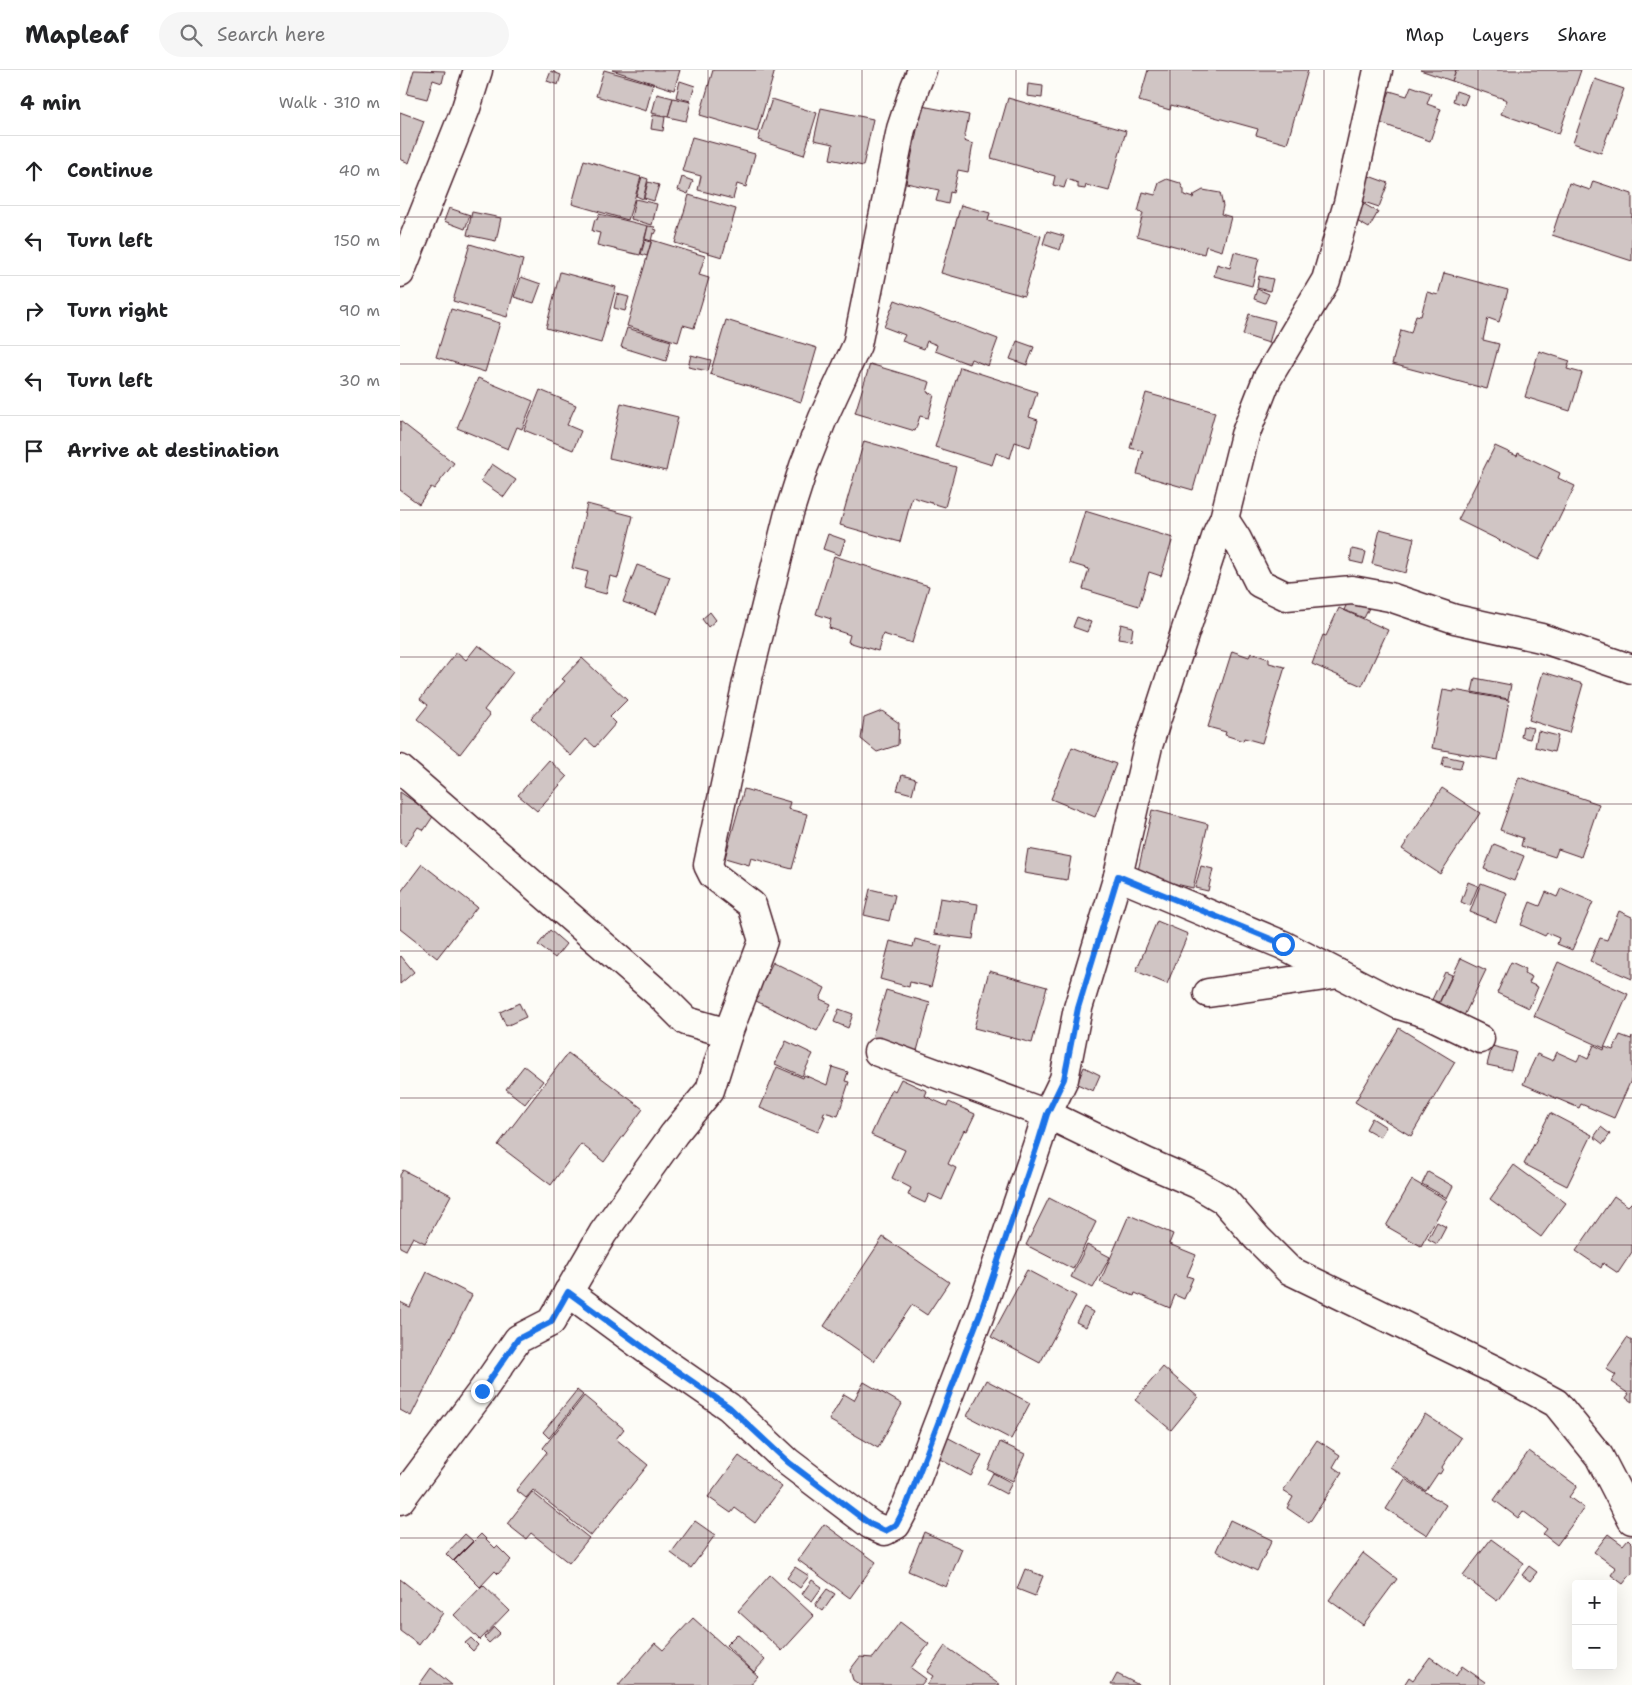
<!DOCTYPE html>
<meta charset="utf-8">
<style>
:root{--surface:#fff;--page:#f6f6f6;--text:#202124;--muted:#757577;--line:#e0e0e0}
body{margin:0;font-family:"Shantell Sans",sans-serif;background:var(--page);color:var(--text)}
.controls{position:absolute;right:15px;bottom:15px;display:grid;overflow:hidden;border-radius:5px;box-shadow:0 5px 20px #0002}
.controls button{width:45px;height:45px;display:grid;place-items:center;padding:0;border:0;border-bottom:1px solid var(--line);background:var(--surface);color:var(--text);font:25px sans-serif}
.stop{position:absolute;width:15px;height:15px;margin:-11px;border:4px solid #1a73e8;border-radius:50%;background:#fff}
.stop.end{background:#1a73e8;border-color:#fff;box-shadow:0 1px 5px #0008}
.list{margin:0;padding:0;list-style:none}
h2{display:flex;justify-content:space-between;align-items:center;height:65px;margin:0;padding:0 20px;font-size:21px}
h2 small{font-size:16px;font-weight:400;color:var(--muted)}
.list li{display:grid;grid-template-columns:32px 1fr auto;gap:15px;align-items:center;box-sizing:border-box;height:70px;padding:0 20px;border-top:1px solid var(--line)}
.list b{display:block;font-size:19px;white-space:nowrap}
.list em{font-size:16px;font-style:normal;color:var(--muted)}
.icon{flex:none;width:28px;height:28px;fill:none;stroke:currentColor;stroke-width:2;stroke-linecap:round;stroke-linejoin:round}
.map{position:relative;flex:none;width:1232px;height:1615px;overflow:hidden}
header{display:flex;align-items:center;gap:30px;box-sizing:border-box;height:70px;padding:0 25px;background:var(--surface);border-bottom:1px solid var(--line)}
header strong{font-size:24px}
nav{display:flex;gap:28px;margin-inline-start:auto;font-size:18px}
.search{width:350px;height:45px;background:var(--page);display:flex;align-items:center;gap:12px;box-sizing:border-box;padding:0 18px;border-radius:28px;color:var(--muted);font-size:19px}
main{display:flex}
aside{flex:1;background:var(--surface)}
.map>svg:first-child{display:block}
.building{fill:#d0c5c4;stroke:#4a1f2b}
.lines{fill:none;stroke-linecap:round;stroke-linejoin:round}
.minor-casing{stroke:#4a1f2b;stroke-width:31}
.minor{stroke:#fdfcf7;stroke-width:28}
.route{stroke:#1a73e8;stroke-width:6}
.grid{fill:none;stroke:#4a1f2b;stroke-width:1;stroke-opacity:0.55}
</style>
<header>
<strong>Mapleaf</strong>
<div class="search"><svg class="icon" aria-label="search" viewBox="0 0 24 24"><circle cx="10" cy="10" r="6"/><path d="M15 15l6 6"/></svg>Search here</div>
<nav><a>Map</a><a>Layers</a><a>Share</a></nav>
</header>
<main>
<aside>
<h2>4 min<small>Walk · 310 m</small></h2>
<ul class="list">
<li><svg class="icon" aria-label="ahead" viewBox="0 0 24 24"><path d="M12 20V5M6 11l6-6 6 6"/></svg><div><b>Continue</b></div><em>40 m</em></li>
<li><svg class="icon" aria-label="left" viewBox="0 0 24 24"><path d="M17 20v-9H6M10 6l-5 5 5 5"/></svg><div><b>Turn left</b></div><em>150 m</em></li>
<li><svg class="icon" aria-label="right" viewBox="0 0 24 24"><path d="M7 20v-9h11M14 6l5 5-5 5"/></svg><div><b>Turn right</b></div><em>90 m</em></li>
<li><svg class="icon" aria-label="left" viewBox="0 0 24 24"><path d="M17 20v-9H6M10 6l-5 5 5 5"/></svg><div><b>Turn left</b></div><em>30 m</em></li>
<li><svg class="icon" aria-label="arrive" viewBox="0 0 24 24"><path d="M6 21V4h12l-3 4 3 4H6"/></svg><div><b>Arrive at destination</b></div></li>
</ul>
</aside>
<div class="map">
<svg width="1232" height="1615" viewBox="0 0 1232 1615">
<rect width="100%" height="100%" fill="#fdfcf7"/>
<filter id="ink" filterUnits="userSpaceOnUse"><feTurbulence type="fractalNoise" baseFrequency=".02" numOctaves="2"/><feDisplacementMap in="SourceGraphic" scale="10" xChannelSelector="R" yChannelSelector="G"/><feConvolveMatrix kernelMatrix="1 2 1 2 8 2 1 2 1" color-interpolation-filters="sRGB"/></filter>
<g filter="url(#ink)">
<g class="building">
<polygon points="14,0 45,1 42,13 33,10 27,29 7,24"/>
<polygon points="204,0 253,14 246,41 196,26"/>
<polygon points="212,0 280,0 274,20"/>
<polygon points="313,0 375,0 357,62 300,45"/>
<polygon points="748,0 908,0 887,74 856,65 858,59 771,35 770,40 739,31"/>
<polygon points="1020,0 1056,0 1052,11"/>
<polygon points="1056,0 1181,0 1159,64 1101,44 1107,30 1052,11"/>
<polygon points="151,1 161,5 158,15 147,11"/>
<polygon points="1195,9 1224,19 1201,83 1173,73"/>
<polygon points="280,11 295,16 290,31 276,27"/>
<polygon points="628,14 643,16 642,28 627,26"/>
<polygon points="1011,16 1031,23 1027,34 1041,39 1030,71 975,51 982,29 986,31 990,21 1007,26"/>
<polygon points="1056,21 1068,25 1064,35 1053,31"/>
<polygon points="257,24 273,28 268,47 252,43"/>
<polygon points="273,28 291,32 286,51 268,47"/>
<polygon points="608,28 726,61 709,121 686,115 685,119 678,118 678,113 667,109 664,118 653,115 655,106 591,88"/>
<polygon points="372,29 417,43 404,85 358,70"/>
<polygon points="522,36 569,45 564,71 573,74 568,102 558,100 553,123 550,122 548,134 536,131 539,120 506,113"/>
<polygon points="421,38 473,49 463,96 430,89 433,74 414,70"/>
<polygon points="0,42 24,51 9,93 0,89"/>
<polygon points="253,45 265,47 263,61 251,59"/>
<polygon points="292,67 355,84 346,117 337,114 333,129 298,120 301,106 282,101"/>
<polygon points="184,90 241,107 228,150 172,134"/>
<polygon points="969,106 988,113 979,137 961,131"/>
<polygon points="242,107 248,109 243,129 236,126"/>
<polygon points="282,107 293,111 288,124 278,120"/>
<polygon points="767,109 780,113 784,120 784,125 793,128 794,125 803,120 820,123 823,136 821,144 831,147 822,181 806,176 804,184 737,166 743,143 738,142 743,122 755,125 759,113"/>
<polygon points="1193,111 1232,124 1232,191 1152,165 1169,113 1190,120"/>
<polygon points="248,112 259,115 254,131 244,128"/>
<polygon points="289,125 336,139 322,187 275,173"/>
<polygon points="235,129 257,134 252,155 231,149"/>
<polygon points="964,134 978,142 969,158 955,150"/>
<polygon points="561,135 590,143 588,151 641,166 624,226 541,203"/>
<polygon points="49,138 70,145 65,159 44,151"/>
<polygon points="72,142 101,148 96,171 67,165"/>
<polygon points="199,144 248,156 240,185 197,175 200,163 192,161 195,149 197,150"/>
<polygon points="248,156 255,157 254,159 257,160 255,164 253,163 251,171 245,169"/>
<polygon points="647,161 664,166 660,180 643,174"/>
<polygon points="245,170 251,172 247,186 241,184"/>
<polygon points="252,170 305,186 299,205 309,208 294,258 283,255 278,272 227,256"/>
<polygon points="70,174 123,190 107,247 53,231"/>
<polygon points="834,182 859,188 852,216 814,206 817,194 830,198"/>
<polygon points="160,202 216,217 201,273 146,258"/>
<polygon points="1044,203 1108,220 1099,252 1088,248 1083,270 1099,274 1087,319 992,294 1001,260 1011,263 1016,245 1021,246 1027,222 1038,225"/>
<polygon points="859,206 873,209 870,221 857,218"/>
<polygon points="121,207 141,214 134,233 114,227"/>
<polygon points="857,219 869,224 865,233 854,229"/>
<polygon points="217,224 229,227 225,241 214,238"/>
<polygon points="495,230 598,269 588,296 571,289 569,294 535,281 537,275 527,271 524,279 502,271 505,265 484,257"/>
<polygon points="51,239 100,253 85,302 36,287"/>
<polygon points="849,244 875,251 869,273 843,265"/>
<polygon points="326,250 417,278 401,332 310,304"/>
<polygon points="227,258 271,271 266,291 221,277"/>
<polygon points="617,271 634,277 627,295 610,289"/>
<polygon points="1139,281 1170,291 1167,299 1182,303 1170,341 1125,327"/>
<polygon points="291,285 311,290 308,301 288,297"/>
<polygon points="470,294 530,312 527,322 534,325 528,348 520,346 515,361 455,343"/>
<polygon points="560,297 637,322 629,347 638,350 630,377 615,372 610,388 596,383 592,395 535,377"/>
<polygon points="78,308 133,331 122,359 117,357 108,379 57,358"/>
<polygon points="140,320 176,335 167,355 181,361 173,380 124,360"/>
<polygon points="746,323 815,342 793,420 737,404 743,381 730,378"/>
<polygon points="221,333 278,347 266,401 209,388"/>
<polygon points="0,351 54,393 34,419 31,417 19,434 0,420"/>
<polygon points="464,371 556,397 545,437 512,427 500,472 440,455"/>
<polygon points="1095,376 1117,386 1118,383 1160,403 1158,408 1175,416 1139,490 1058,450"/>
<polygon points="92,394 116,410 104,427 81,411"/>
<polygon points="187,434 233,446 218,508 210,506 206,524 184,518 188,502 172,498"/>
<polygon points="685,441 773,468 761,506 749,502 739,536 683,519 689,499 669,493"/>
<polygon points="980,459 1014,468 1006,503 972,494"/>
<polygon points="428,464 445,470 440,485 423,479"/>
<polygon points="952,479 966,482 963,494 950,491"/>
<polygon points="434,486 529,516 512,573 483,564 478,581 448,572 450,565 429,558 431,549 416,544"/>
<polygon points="237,495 270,507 256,544 223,532"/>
<polygon points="951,525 971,534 964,548 944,540"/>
<polygon points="939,538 988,560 962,616 912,594 923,565 926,566"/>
<polygon points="310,542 316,550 308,557 302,549"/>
<polygon points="677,547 691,552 687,562 673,557"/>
<polygon points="721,554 733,557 731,571 718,569"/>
<polygon points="78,575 113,602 84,640 90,645 60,684 17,649 28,635 20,629 57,582 66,590"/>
<polygon points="832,581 849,587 851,583 869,589 869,593 885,597 862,673 844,668 843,671 825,665 826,662 808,657"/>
<polygon points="182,588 227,630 210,647 216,653 195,677 186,669 171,686 131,648 165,611 162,609"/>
<polygon points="1143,602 1183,614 1169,663 1129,650"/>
<polygon points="1075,608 1111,615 1108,629 1072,622"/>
<polygon points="1043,620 1054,622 1054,620 1109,630 1098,690 1032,678"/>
<polygon points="482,641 499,653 498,675 477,682 461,669 464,648"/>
<polygon points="1123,656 1133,658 1130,669 1121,667"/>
<polygon points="1138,661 1158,666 1154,682 1135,677"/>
<polygon points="672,677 716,694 695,747 651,729"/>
<polygon points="1044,686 1063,690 1060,699 1042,696"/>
<polygon points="149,690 167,707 137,741 118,725"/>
<polygon points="502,705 516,709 512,724 497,720"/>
<polygon points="1119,707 1199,734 1181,787 1158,779 1155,787 1121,776 1123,768 1100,760"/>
<polygon points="1042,718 1080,743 1040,804 1002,779"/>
<polygon points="344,719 390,732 388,739 407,744 392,799 351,788 349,795 325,788"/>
<polygon points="0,722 34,745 24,760 18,757 5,776 0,773"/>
<polygon points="752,740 808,754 793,818 737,805"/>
<polygon points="1094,774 1124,786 1114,811 1084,799"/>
<polygon points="628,779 671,787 667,810 624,803"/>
<polygon points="22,794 77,837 37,888 0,859 0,823"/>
<polygon points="801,796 813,799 808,821 795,818"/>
<polygon points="1068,812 1078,816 1070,836 1061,832"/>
<polygon points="1081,813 1107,823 1096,852 1070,842"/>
<polygon points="1161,818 1193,832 1172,880 1157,874 1159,868 1147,863 1145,866 1121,855 1130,832 1140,836 1146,822 1157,827"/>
<polygon points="470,819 495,825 489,851 464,845"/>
<polygon points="540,828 578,834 573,869 534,864"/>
<polygon points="1219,841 1232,847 1232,909 1190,891 1200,868 1207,870"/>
<polygon points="757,851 788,864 767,914 736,901"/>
<polygon points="150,860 166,874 155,888 138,875"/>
<polygon points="515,869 542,876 531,917 510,912 509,917 480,909 490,871 513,877"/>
<polygon points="1,886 14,902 0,914 0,887"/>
<polygon points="1061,888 1086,900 1061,952 1036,940"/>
<polygon points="373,892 425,918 420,929 431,934 417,961 354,930"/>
<polygon points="1111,892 1126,899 1124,903 1132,907 1129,913 1138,917 1129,938 1097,923"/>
<polygon points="1158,892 1228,924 1204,978 1134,946"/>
<polygon points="589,901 647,917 632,973 574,958"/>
<polygon points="1045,902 1052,905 1037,937 1030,934"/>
<polygon points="486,920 530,933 517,981 472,968"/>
<polygon points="119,933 126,947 106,956 100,942"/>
<polygon points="439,939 453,944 448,958 434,952"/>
<polygon points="999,958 1055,992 1011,1066 955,1032"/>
<polygon points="1220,965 1231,969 1232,966 1232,1008 1214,1048 1181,1034 1179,1038 1123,1014 1137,984 1153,991 1157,982 1177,991 1180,985 1188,989 1194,975 1204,980 1205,977 1213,980"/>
<polygon points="386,971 413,984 402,1006 375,994"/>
<polygon points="1092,976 1116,982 1111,1000 1087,995"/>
<polygon points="168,983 243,1039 204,1092 181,1074 151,1115 98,1075"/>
<polygon points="124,996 143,1011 125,1034 106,1019"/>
<polygon points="377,997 403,1008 404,1005 427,1015 432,997 448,1002 445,1011 449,1012 438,1046 424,1042 423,1046 425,1046 418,1062 360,1038"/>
<polygon points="684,997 700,1005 693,1021 677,1014"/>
<polygon points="501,1009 527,1021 525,1026 547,1036 549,1032 575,1044 567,1061 564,1060 548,1094 556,1098 542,1130 529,1124 525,1133 508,1125 511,1118 492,1108 505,1080 471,1065 492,1019 495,1021"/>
<polygon points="1150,1043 1192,1065 1167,1116 1124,1094"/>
<polygon points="972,1048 986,1057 980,1067 966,1059"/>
<polygon points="1201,1057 1210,1064 1203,1074 1194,1067"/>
<polygon points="1114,1095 1166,1133 1141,1167 1090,1129"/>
<polygon points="3,1100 51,1125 25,1173 13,1167 6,1180 0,1177 0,1105"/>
<polygon points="1028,1102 1053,1116 1047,1128 1022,1114"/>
<polygon points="1012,1110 1047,1130 1021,1176 986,1156"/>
<polygon points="1214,1126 1228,1136 1232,1132 1232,1182 1218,1203 1203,1193 1201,1198 1176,1181"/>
<polygon points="649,1128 696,1152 673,1199 626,1175"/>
<polygon points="729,1145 773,1164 769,1174 796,1185 787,1206 793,1208 784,1229 775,1225 770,1238 735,1223 734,1226 700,1212"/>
<polygon points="1037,1152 1046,1157 1037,1174 1028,1169"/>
<polygon points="483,1167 549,1212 527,1245 512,1235 474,1291 424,1256"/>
<polygon points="687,1175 710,1187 693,1218 671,1207"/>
<polygon points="627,1200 676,1226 640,1293 591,1267"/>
<polygon points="27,1202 72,1225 11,1346 0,1340 0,1232 10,1237"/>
<polygon points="684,1237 693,1242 686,1257 676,1252"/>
<polygon points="1227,1268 1232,1271 1232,1332 1226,1328 1229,1324 1211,1312 1216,1305 1206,1299"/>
<polygon points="763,1297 798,1327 771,1360 735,1330"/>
<polygon points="586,1310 630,1333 611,1369 567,1346"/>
<polygon points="464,1312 502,1334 478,1378 429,1350 444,1324 454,1330"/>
<polygon points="177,1320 183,1325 149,1368 143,1362"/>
<polygon points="184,1326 224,1359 216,1369 248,1395 191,1466 133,1420 126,1428 116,1420 147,1382 143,1378"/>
<polygon points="1025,1344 1061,1368 1042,1397 1043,1399 1040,1404 1038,1403 1026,1421 990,1397"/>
<polygon points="547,1367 582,1386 571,1406 536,1387"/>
<polygon points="917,1370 940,1385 933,1397 942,1403 909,1453 887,1438 893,1427 883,1421"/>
<polygon points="600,1372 625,1384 613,1411 588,1400"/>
<polygon points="1129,1381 1177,1416 1169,1427 1184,1438 1157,1475 1143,1464 1147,1459 1123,1441 1118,1448 1094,1430"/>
<polygon points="339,1386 382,1417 355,1453 335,1438 331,1443 308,1427"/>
<polygon points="593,1403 612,1413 606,1424 587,1414"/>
<polygon points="1005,1409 1046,1435 1027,1465 986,1439"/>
<polygon points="132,1422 189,1468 169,1493 131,1463 126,1469 107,1454"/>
<polygon points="830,1450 872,1470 857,1501 816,1481"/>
<polygon points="295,1451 315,1465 291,1498 271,1483"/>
<polygon points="424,1454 476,1492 450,1528 398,1490"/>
<polygon points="524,1462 562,1479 546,1517 508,1501"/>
<polygon points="65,1464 73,1471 53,1491 46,1484"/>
<polygon points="81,1464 95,1478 97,1476 111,1490 98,1504 95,1501 80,1517 54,1491"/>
<polygon points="1208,1464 1223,1475 1228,1469 1232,1473 1232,1503 1223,1514 1211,1505 1216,1498 1194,1482"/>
<polygon points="1091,1469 1124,1493 1097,1531 1063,1506"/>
<polygon points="963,1483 997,1509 963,1555 929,1530"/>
<polygon points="1129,1496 1137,1502 1130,1511 1122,1505"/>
<polygon points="395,1497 409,1506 400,1518 387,1508"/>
<polygon points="625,1499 643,1506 635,1526 617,1519"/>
<polygon points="370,1505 414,1546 382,1581 338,1541"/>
<polygon points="0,1509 43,1543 19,1575 0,1561"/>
<polygon points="412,1510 422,1517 412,1531 402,1524"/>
<polygon points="83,1515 109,1540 80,1570 54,1545"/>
<polygon points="427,1519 435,1524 423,1541 415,1535"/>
<polygon points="293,1548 358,1606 350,1615 218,1615 255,1573 263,1580"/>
<polygon points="500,1552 529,1574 511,1598 526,1609 521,1615 460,1615 453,1610 450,1600 460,1587 473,1588"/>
<polygon points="94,1557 100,1563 89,1573 84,1568"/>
<polygon points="337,1564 365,1590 354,1602 326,1575"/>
<polygon points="71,1568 78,1575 73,1581 65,1573"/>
<polygon points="545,1576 600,1615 527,1615 533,1606 527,1602"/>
<polygon points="1030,1587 1056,1606 1062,1596 1085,1612 1084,1615 1004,1615 1009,1607 1013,1610"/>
<polygon points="31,1598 52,1615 19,1615"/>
<polygon points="717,1604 739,1615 711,1615"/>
</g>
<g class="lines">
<defs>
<g id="minor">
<polyline points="0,203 66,38 78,0"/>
<polyline points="824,449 837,469 859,513 886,526 952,520 990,527 1055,549 1141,568 1232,599"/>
<polyline points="0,699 260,925 286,951 328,963 363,871 352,835 313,805 308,795 347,612 389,443 404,396 423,348 457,275 501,59 515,17 522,0"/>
<polyline points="718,806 883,875 999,935 1028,944 1080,969"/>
<polyline points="808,923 939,904"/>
<polyline points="478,982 647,1044 746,1092 797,1114 824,1130 857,1168 889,1200 1095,1300 1156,1333 1199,1386 1232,1450"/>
<polyline points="168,1222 251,1283 329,1337 388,1392 471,1455 485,1461 496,1455 507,1434 580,1244 639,1070 647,1044 664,1009 678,938 718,806 748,676 818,461 824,449 845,365 867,309 926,210 948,133 978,0"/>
<polyline points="0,1430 82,1321 118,1269 151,1252 203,1163 274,1064 310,1020 328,963"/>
</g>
</defs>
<use href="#minor" class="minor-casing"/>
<use href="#minor" class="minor"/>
</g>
</g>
<g class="lines" filter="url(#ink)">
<polyline class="route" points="82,1321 118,1269 151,1252 168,1222 251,1283 329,1337 388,1392 470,1454 485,1461 496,1455 507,1434 580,1244 639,1070 647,1044 664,1009 678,938 718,806 883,874"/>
</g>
<path class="grid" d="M 154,0 L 154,1615M 308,0 L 308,1615M 462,0 L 462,1615M 616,0 L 616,1615M 770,0 L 770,1615M 924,0 L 924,1615M 1078,0 L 1078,1615M 0,147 L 1232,147M 0,294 L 1232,294M 0,440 L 1232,440M 0,587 L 1232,587M 0,734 L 1232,734M 0,881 L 1232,881M 0,1028 L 1232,1028M 0,1175 L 1232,1175M 0,1321 L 1232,1321M 0,1468 L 1232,1468"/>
</svg>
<div class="controls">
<button>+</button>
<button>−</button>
</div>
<div class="stop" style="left:883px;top:874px"></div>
<div class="stop end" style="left:82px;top:1321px"></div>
</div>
</main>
